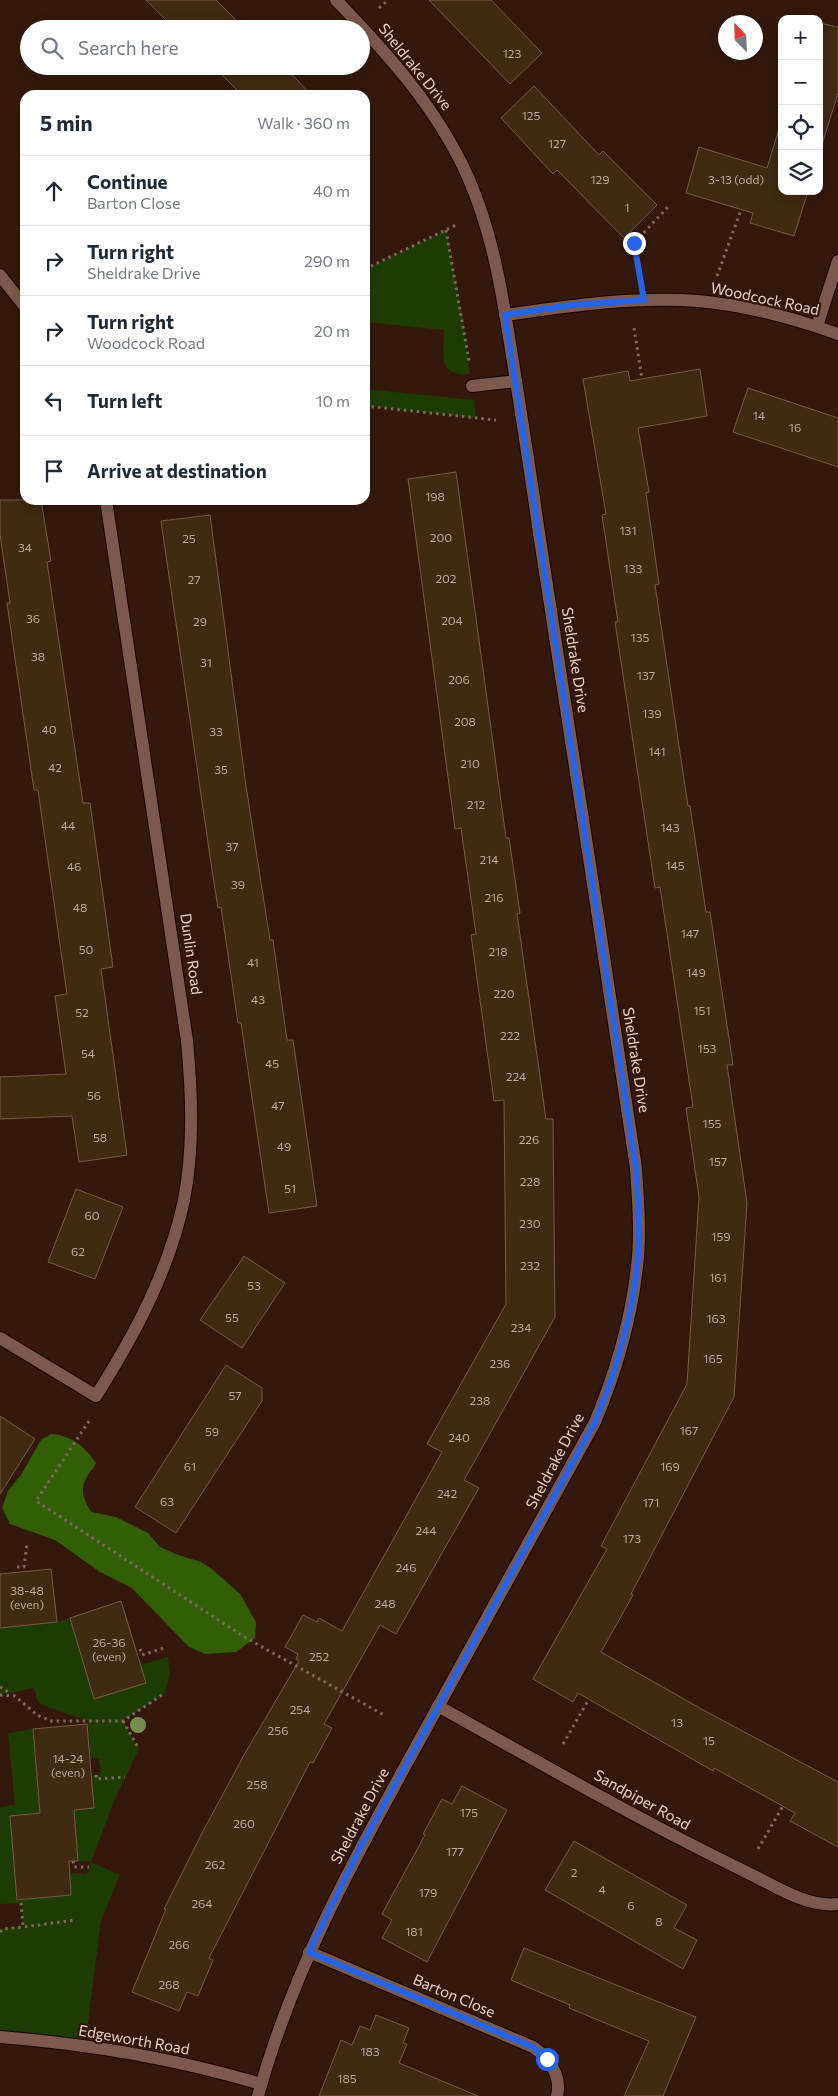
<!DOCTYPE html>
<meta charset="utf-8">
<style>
:root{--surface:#fff;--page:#f2f2f3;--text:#1f2937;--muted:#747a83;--line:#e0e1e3}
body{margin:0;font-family:Commissioner,sans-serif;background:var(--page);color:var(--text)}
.controls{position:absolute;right:15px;top:15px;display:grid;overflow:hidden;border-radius:10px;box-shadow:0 2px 12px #0003}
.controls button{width:45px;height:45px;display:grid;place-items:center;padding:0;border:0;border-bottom:1px solid var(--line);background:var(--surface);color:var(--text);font:25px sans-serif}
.compass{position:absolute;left:718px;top:15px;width:45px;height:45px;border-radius:50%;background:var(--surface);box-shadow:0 2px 12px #0003;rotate:337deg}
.stop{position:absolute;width:15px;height:15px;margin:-11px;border:4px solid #2563eb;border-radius:50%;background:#fff}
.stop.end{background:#2563eb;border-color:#fff;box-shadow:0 1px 5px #0008}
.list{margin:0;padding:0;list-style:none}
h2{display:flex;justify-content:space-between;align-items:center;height:65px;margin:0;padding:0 20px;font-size:21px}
h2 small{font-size:16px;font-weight:400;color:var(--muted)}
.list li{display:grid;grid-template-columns:32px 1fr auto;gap:15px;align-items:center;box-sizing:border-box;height:70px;padding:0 20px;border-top:1px solid var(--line)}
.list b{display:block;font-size:19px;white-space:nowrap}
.list p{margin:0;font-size:16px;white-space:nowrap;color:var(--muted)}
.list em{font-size:16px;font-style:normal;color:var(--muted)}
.icon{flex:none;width:28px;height:28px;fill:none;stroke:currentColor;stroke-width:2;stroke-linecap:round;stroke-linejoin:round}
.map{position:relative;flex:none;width:838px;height:2096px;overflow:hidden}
.search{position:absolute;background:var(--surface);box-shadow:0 2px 12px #0003;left:20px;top:20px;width:350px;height:55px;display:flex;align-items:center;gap:12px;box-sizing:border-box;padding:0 18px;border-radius:28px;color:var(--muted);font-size:19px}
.panel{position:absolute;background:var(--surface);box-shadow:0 2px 12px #0003;left:20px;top:90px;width:350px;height:415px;border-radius:15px}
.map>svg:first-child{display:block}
.green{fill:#1d3c02}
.forest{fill:#325f05}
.building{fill:#402a11;stroke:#745c42}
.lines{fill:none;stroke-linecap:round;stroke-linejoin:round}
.minor-casing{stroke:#1a0300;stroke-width:14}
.path{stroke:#80675d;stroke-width:3;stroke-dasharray:2.5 4;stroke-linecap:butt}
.minor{stroke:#7b594c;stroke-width:12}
.tree{fill:#768d4d}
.route{stroke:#2563eb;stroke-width:6}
.labels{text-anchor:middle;stroke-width:4.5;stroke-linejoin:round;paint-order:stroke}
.number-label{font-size:12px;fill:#bca89c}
.street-label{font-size:15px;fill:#e6d2ca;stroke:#34180c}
</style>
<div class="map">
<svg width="838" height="2096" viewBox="0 0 838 2096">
<rect width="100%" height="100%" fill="#34180c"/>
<g class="green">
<path d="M 446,230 L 464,325 L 470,374 C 436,377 444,353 444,330 L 365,322 L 365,269 Z"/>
<polygon points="365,389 474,400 476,418 365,406"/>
<polygon points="70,1618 94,1698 140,1665 168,1657 170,1673 165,1693 123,1721 139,1749 114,1801 91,1862 120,1875 101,1920 85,2047 0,2037 0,1929 23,1926 21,1903 0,1904 0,1807 15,1805 8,1733 33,1729 40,1813 10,1816 17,1900 71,1895 70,1873 87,1874 91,1862 78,1861 77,1844 67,1845 64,1811 94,1808 91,1775 101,1774 99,1758 90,1758 88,1721 42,1705 37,1699 34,1688 0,1695 0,1628 57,1622"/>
</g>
<path class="forest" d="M 51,1434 C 73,1436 84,1446 96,1463 C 94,1469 89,1471 87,1477 C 79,1490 84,1500 91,1512 L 116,1517 L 148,1533 L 160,1547 L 178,1555 L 201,1562 L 213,1570 L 240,1594 L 256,1622 L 255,1638 L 236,1652 L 205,1654 L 189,1647 L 132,1588 L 100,1572 L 55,1540 L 10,1524 L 2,1508 L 8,1491 L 21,1475 L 41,1440 Z"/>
<g class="building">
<polygon points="146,0 216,0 245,29 175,29"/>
<polygon points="429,0 491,0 542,53 510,84"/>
<polygon points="819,23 838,27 838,93 819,154"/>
<polygon points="213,66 284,66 311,95 242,95"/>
<polygon points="534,86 599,155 603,151 657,205 624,238 557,170 553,174 501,118"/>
<polygon points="782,119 782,191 808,191 794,236 750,223 753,213 686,193 699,147 767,168"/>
<polygon points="700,369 707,416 638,428 649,492 646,493 659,584 655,585 688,806 690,806 706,912 710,912 733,1065 727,1065 747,1203 734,1397 631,1594 633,1595 601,1652 705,1711 838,1782 838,1847 790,1821 795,1813 714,1768 713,1771 578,1693 573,1702 533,1679 607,1549 601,1546 687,1384 699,1197 686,1108 693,1107 660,887 655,888 638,775 615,622 618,622 602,515 606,514 583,379 628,371 630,381"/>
<polygon points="748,388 838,418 838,467 733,432"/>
<polygon points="456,472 506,838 509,838 520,913 517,914 546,1119 553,1119 555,1317 464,1480 479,1488 396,1634 380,1625 324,1724 332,1728 313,1763 310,1762 209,1958 213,1960 198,1996 187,1992 179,2011 132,1992 166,1909 164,1909 201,1835 244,1755 299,1661 296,1659 298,1654 285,1647 303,1615 317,1622 319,1618 342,1631 442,1452 427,1444 506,1304 504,1100 494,1101 471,935 476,934 461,828 455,829 408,479"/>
<polygon points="0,500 41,500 51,561 47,562 83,803 90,803 113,967 101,969 127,1155 79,1162 72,1116 0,1119 0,1077 66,1074 55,996 67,994 38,790 34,790 7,603 10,603 0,534"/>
<polygon points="210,515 246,786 270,940 273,940 287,1040 293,1040 317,1206 269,1213 241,1023 238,1023 221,907 218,908 212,870 161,521"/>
<polygon points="76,1189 123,1207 95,1279 48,1262"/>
<polygon points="244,1256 285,1283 242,1348 200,1320"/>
<polygon points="226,1365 262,1388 262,1401 176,1533 135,1507"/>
<polygon points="0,1416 35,1439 0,1494"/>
<polygon points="51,1569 57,1622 0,1628 0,1574"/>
<polygon points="121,1601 146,1683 94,1699 70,1618"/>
<polygon points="87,1724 94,1808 74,1810 78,1861 69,1861 71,1895 17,1900 10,1816 40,1813 33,1729"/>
<polygon points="462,1786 507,1810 427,1962 382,1938 392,1920 382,1914 425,1835 423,1834 442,1799 452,1804"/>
<polygon points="574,1841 687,1905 674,1928 697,1940 683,1969 545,1890"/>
<polygon points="524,1948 696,2017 663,2096 624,2096 649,2041 569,2008 570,2005 511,1980"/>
<polygon points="376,2015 409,2028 403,2043 407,2044 399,2063 478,2096 319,2096 341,2040 352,2045 360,2026 370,2030"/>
</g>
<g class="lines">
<defs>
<g id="minor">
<polyline points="0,275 25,307"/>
<path d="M 505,315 C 568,306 634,296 698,301 C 745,305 793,318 838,334"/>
<polyline points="817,326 838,261"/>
<polyline points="472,386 516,381"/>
<path d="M 0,1338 L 96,1396 C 134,1336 169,1271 184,1200 C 194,1148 192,1094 187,1041 L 106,500"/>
<path d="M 438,1706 C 540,1763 641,1821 746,1872 C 774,1885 806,1908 838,1904"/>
<path d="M 309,1952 L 533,2047 C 549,2058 562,2076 557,2096"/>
<path d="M 0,2037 C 88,2044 177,2059 261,2084"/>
<path d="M 258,2096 C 294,1965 358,1852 423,1734 C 480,1630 538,1526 595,1422 C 616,1372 631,1320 637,1267 C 641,1234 638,1200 636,1168 C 604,956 572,745 539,533 C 531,476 522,419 513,362 C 503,299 494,236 468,177 C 437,108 388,54 336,0"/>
</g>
</defs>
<use href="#minor" class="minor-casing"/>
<g class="path">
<polyline points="379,8 388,0"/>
<polyline points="446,230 469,361"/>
<polyline points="365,269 456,225"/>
<polyline points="639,274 634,243 668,207"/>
<polyline points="717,276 741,210"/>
<polyline points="634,328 642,379"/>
<polyline points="365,406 496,420"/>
<polyline points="89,1421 36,1501 246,1638 384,1715"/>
<polyline points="17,1567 24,1567 27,1544"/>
<polyline points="140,1649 142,1655 164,1648"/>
<polyline points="0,1687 10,1693"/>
<polyline points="0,1695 15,1696 37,1715 51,1721 123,1721 165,1693"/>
<polyline points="123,1721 139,1749"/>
<polyline points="563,1744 589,1699"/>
<polyline points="96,1775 96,1779 125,1777"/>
<polyline points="758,1849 783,1806"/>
<polyline points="73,1861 74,1867 89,1867"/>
<polyline points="21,1903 23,1927 75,1920"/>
<polyline points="0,1932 3,1929 23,1927"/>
</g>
<use href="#minor" class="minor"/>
</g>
<circle class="tree" cx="138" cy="1725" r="8"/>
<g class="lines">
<path class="route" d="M 547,2059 L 533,2047 L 309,1952 L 358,1852 L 595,1422 C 616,1372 631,1320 637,1267 C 641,1234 638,1200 636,1168 L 505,315 L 572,305 L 644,300 L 634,243"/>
</g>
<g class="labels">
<g class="number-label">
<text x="512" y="58">123</text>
<text x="531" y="120">125</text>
<text x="557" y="148">127</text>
<text x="600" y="184">129</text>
<text x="736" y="184">3-13 (odd)</text>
<text x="627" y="212">1</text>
<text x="759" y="420">14</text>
<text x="795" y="432">16</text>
<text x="435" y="501">198</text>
<text x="628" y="535">131</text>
<text x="441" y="542">200</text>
<text x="189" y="543">25</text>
<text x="25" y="552">34</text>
<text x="633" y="573">133</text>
<text x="446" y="583">202</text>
<text x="194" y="584">27</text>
<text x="33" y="623">36</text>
<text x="452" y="625">204</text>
<text x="200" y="626">29</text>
<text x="640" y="642">135</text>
<text x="38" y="661">38</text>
<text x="206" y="667">31</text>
<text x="646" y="680">137</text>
<text x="459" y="684">206</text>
<text x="652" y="718">139</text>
<text x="465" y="726">208</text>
<text x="49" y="734">40</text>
<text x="216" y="736">33</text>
<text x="657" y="756">141</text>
<text x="470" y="768">210</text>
<text x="55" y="772">42</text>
<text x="221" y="774">35</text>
<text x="476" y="809">212</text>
<text x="68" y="830">44</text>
<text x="670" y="832">143</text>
<text x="232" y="851">37</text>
<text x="489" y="864">214</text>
<text x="675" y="870">145</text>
<text x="74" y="871">46</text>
<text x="238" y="889">39</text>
<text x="494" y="902">216</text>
<text x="80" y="912">48</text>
<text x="690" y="938">147</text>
<text x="86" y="954">50</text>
<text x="498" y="956">218</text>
<text x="253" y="967">41</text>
<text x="696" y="977">149</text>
<text x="504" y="998">220</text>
<text x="258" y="1004">43</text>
<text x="702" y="1015">151</text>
<text x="82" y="1017">52</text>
<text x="510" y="1040">222</text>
<text x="707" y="1053">153</text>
<text x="88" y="1058">54</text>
<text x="272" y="1068">45</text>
<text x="516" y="1081">224</text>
<text x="94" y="1100">56</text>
<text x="278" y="1110">47</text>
<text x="712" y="1128">155</text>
<text x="100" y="1142">58</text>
<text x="529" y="1144">226</text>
<text x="284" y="1151">49</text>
<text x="718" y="1166">157</text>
<text x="530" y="1186">228</text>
<text x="290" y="1193">51</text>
<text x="92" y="1220">60</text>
<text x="530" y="1228">230</text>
<text x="721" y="1241">159</text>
<text x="78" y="1256">62</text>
<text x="530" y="1270">232</text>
<text x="718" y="1282">161</text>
<text x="254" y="1290">53</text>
<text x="232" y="1322">55</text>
<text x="716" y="1323">163</text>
<text x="521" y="1332">234</text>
<text x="713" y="1363">165</text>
<text x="500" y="1368">236</text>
<text x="235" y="1400">57</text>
<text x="480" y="1405">238</text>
<text x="689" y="1435">167</text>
<text x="212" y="1436">59</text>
<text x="459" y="1442">240</text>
<text x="190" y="1471">61</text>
<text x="670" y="1471">169</text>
<text x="447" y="1498">242</text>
<text x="167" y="1506">63</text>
<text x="651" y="1507">171</text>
<text x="426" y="1535">244</text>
<text x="632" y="1543">173</text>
<text x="406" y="1572">246</text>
<text x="27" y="1595">38-48<tspan x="27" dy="14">(even)</tspan></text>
<text x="385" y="1608">248</text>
<text x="109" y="1647">26-36<tspan x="109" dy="14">(even)</tspan></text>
<text x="319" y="1661">252</text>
<text x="300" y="1714">254</text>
<text x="677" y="1727">13</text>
<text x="278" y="1735">256</text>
<text x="709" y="1745">15</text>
<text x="68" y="1763">14-24<tspan x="68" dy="14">(even)</tspan></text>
<text x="257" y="1789">258</text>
<text x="469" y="1817">175</text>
<text x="244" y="1828">260</text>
<text x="455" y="1856">177</text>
<text x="215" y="1869">262</text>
<text x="574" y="1877">2</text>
<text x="602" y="1894">4</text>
<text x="428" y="1897">179</text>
<text x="202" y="1908">264</text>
<text x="631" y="1910">6</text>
<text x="659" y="1926">8</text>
<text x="414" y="1936">181</text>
<text x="179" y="1949">266</text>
<text x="169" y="1989">268</text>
<text x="370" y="2056">183</text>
<text x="347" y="2083">185</text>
</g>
<g class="street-label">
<text transform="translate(415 67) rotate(51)" y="5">Sheldrake Drive</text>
<text transform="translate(765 299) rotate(12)" y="5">Woodcock Road</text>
<text transform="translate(575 660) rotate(81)" y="5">Sheldrake Drive</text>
<text transform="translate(191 954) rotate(82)" y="5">Dunlin Road</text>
<text transform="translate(636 1060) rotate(81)" y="5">Sheldrake Drive</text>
<text transform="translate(555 1461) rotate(-62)" y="5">Sheldrake Drive</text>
<text transform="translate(642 1800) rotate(29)" y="5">Sandpiper Road</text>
<text transform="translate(360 1816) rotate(-62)" y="5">Sheldrake Drive</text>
<text transform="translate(454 1996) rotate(23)" y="5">Barton Close</text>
<text transform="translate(134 2040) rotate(10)" y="5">Edgeworth Road</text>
</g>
</g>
</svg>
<div class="controls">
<button>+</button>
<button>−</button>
<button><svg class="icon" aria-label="locate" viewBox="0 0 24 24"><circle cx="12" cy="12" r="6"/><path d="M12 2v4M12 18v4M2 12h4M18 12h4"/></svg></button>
<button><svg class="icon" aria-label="layers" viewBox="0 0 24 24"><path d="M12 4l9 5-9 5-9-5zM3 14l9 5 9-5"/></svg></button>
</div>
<svg class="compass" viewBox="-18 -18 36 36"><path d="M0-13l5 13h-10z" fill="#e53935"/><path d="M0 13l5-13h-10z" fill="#747a83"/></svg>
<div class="stop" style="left:547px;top:2059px"></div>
<div class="stop end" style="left:634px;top:243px"></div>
<div class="search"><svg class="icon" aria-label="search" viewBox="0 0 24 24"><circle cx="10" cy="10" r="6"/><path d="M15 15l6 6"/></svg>Search here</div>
<section class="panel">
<h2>5 min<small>Walk · 360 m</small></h2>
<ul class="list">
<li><svg class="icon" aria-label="ahead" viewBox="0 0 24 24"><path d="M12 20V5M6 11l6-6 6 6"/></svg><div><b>Continue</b><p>Barton Close</p></div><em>40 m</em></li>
<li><svg class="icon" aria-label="right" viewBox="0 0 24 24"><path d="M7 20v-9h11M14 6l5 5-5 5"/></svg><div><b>Turn right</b><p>Sheldrake Drive</p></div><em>290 m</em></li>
<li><svg class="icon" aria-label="right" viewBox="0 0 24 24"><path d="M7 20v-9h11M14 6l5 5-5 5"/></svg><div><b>Turn right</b><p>Woodcock Road</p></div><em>20 m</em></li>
<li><svg class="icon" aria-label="left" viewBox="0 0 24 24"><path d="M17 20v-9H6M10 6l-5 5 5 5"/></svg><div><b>Turn left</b></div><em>10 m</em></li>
<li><svg class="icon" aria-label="arrive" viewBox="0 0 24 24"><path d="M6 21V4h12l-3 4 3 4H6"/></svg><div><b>Arrive at destination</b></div></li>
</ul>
</section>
</div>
